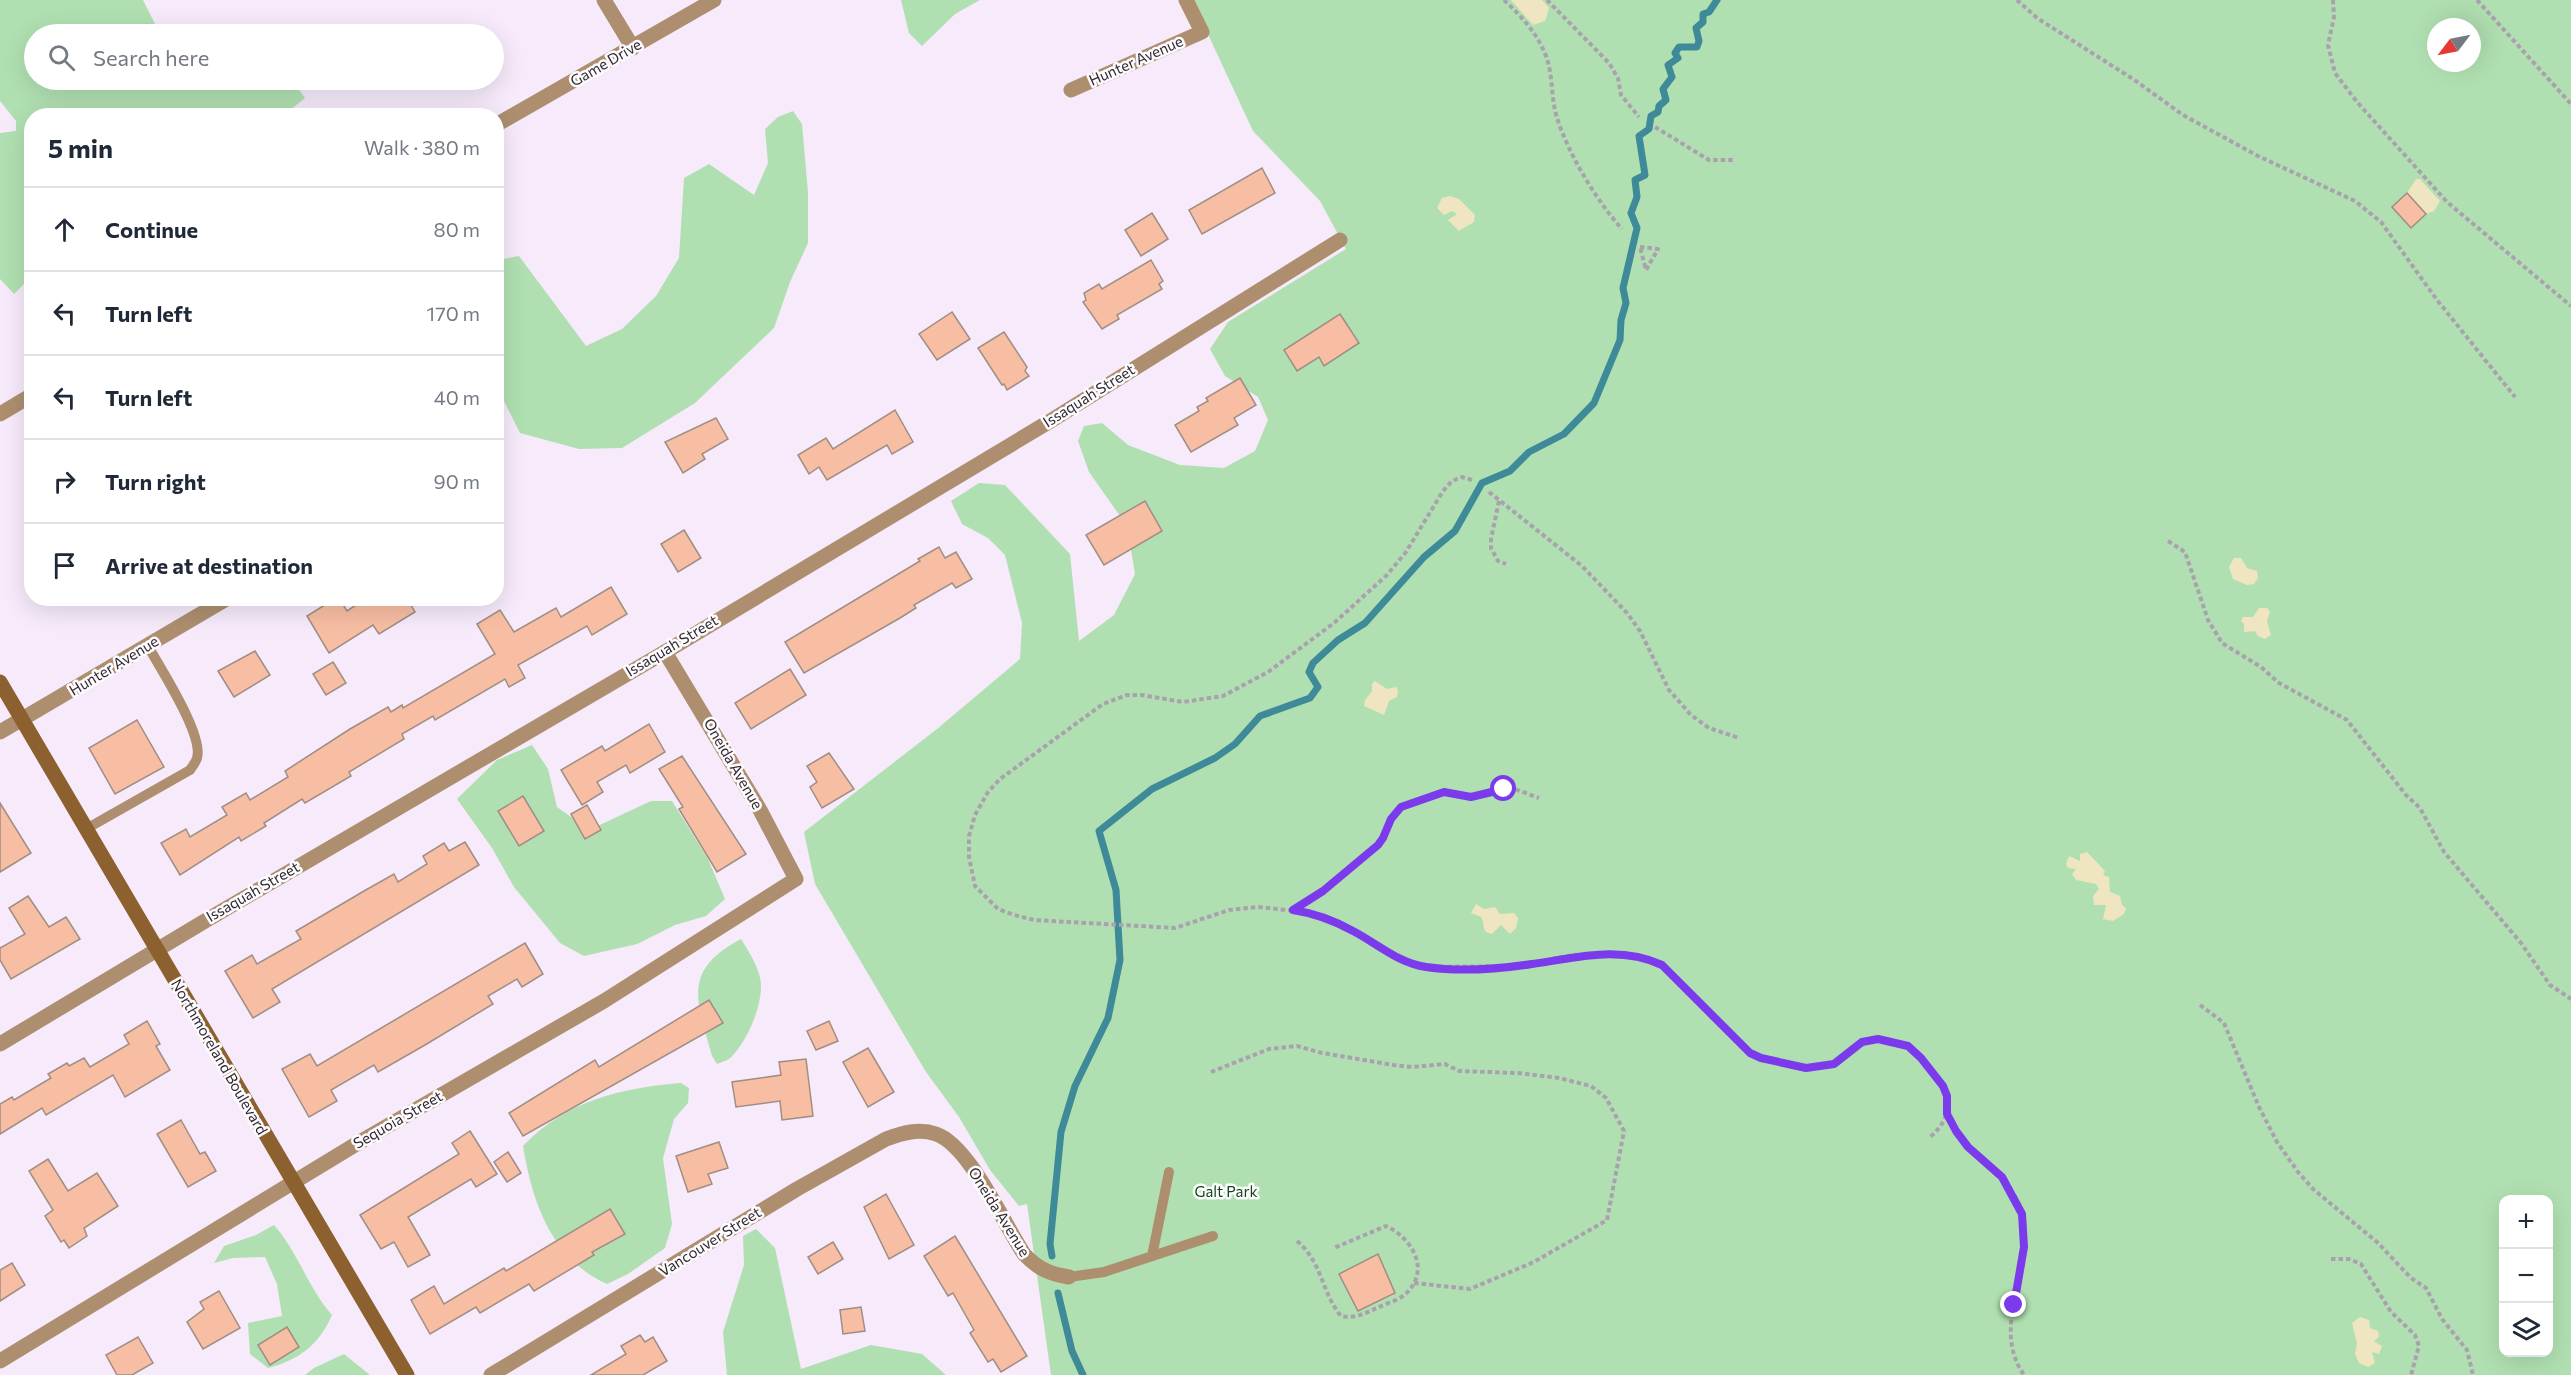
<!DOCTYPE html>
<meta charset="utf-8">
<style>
:root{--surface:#fff;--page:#f2f2f3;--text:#1f2937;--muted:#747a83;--line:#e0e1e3}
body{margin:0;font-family:Commissioner,sans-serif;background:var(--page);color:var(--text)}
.controls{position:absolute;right:18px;bottom:18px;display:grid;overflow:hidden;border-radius:12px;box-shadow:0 6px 24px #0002}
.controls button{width:54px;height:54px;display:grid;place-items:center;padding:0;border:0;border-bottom:2px solid var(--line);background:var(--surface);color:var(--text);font:30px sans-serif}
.compass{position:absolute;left:2427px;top:18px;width:54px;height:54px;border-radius:50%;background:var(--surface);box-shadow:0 6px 24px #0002;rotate:238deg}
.stop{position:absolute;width:18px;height:18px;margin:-14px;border:4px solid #7c3aed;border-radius:50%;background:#fff}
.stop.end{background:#7c3aed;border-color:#fff;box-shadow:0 2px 6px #0008}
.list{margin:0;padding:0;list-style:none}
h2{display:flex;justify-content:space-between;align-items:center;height:78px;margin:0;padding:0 24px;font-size:26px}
h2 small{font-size:20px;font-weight:400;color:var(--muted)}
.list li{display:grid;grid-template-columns:39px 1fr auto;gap:18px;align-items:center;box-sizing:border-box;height:84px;padding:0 24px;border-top:2px solid var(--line)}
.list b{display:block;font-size:22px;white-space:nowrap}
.list em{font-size:20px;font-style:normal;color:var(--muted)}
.icon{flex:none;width:33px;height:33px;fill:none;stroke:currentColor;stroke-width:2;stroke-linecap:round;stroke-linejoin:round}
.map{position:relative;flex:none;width:2571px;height:1375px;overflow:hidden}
.search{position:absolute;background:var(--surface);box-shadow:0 6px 24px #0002;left:24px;top:24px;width:480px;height:66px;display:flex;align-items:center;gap:15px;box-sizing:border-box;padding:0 21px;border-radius:33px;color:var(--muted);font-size:22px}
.panel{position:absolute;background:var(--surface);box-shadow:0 6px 24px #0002;left:24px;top:108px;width:480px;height:498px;border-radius:24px}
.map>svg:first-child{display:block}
.green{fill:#b0e0b1;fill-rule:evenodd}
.sand{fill:#efe5c0}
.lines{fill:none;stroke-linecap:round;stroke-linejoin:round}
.stream{stroke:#3e8a98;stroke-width:7}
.building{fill:#f8bea3;stroke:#a08d84;stroke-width:1.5}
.path{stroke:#aaa1ae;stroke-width:4;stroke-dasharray:4.5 3;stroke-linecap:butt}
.lane{stroke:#ad8f6f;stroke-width:10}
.street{stroke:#ad8f6f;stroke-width:15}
.secondary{stroke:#8c612f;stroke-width:15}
.route{stroke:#7c3aed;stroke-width:8}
.labels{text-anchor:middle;stroke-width:5;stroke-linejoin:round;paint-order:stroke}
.street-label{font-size:15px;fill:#2f2a30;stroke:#fdfbfe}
.park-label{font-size:15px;fill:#104617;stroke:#fdfbfe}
</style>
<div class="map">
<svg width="2571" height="1375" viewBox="0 0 2571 1375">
<rect width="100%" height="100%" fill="#f6eafb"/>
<g class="green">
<polygon points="0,0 143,0 160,34 34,34 34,80 292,80 305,98 284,115 32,116 31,277 14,294 0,279 0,133 16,131 16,121 0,101"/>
<polygon points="901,0 980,0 955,14 922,46 909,33"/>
<path d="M 1192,0 L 2571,0 L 2571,1375 L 1051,1375 L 1027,1204 L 1019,1206 L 990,1170 L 959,1117 L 926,1072 L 815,884 L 804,832 L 937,729 L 1020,659 L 1022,623 L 1005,555 L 988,538 L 962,524 L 951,501 L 979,483 L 1005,485 L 1070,554 L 1079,641 L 1114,615 L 1135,574 L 1127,526 L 1089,472 L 1078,441 L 1084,426 L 1102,423 L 1128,445 L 1180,465 L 1224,468 L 1255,451 L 1268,420 L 1258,397 L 1225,376 L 1210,349 L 1228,322 L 1346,249 L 1320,201 L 1253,131 ZM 2436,27 L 2472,27 L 2472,63 L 2436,63 ZM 2504,1200 L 2548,1200 L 2548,1352 L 2504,1352 Z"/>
<polygon points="793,111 802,124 808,193 808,243 790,282 774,328 695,403 622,448 579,449 520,433 497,387 497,260 519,256 586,346 622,329 656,296 679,258 684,178 709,164 754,195 768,163 765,129 778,117"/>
<polygon points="532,745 548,769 557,807 589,830 651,801 672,801 708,859 725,899 706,916 675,925 637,944 584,956 560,943 514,887 492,848 457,799 497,760"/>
<path d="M 741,939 C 749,952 761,970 761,986 C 761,1008 748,1039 733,1055 C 730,1060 722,1062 717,1064 L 712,1056 C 697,1001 681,971 741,939 Z"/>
<path d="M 681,1083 L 689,1088 L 688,1103 L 674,1119 L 663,1158 L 672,1224 L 665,1248 L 628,1274 L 607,1284 C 551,1259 532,1201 523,1146 C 566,1101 620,1088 681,1083 Z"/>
<path d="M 274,1225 C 298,1252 308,1288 332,1315 C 319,1345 299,1360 268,1368 L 250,1354 L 248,1323 L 282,1316 L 277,1284 L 265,1257 L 233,1258 L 214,1263 L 224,1246 L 256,1235 Z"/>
<polygon points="756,1229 775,1248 801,1369 871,1345 922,1354 946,1375 727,1375 723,1332 744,1265 743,1236"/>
<polygon points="344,1354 370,1375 305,1375 314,1368"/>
</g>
<g class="sand">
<polygon points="1511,0 1542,0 1549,8 1545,21 1533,25"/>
<polygon points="2416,179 2420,179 2440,201 2434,211 2426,214 2407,193"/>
<polygon points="1450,196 1459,199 1475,215 1474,222 1459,231 1448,220 1457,214 1452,211 1444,215 1437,208 1442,198"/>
<polygon points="2234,558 2241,558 2247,568 2257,571 2258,578 2254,584 2247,585 2233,579 2229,567"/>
<polygon points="2259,608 2267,608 2270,612 2267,621 2271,635 2265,639 2258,636 2255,631 2244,632 2244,624 2241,621 2243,617 2253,617"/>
<polygon points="1375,681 1387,689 1396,687 1398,690 1397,697 1389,701 1384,715 1364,706 1365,700 1372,691 1372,684"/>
<polygon points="2087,852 2105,871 2103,875 2109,877 2110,892 2120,896 2122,905 2126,908 2124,914 2113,921 2103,919 2106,905 2094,905 2093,896 2099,889 2096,884 2076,880 2072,874 2076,869 2068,868 2066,864 2069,856 2080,861 2080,854"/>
<path d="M 1476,904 L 1484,909 L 1495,907 L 1500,914 L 1514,913 L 1518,918 L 1516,928 L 1510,934 L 1501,925 L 1492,934 C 1480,932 1486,925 1481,917 L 1471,913 Z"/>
<polygon points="2360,1317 2369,1320 2370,1328 2378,1331 2379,1337 2374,1341 2382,1346 2379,1354 2372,1352 2375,1363 2368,1367 2359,1363 2355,1354 2357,1343 2352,1323"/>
</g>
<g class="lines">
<g class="stream">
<polyline points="1052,1256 1050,1244 1061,1132 1075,1086 1108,1018 1120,960 1116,890 1099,831 1152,789 1215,758 1235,744 1260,716 1310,698 1318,687 1309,672 1313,663 1338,640 1365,623 1424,557 1455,531 1482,483 1510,471 1529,452 1564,434 1594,403 1620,340 1621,320 1626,303 1623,288 1637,228 1631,213 1637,197 1635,180 1645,175 1639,136 1649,129 1651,116 1658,112 1659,106 1666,100 1663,89 1672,77 1668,65 1678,58 1675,53 1679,47 1697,47 1699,41 1696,28 1703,22 1703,14 1709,12 1717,0"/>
<polyline points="1058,1293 1072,1351 1083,1375"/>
</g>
</g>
<g class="building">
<polygon points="1262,168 1275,193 1202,234 1189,210"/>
<polygon points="2407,193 2426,214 2411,228 2392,207"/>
<polygon points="1152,213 1168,239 1141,256 1125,230"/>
<polygon points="1151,260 1163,281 1159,284 1162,289 1117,315 1119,319 1102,329 1083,302 1086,300 1084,293 1099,284 1102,289"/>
<polygon points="952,312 970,339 937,360 919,334"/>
<polygon points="1340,314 1359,343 1324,366 1319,357 1297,371 1284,350"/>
<polygon points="1004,332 1027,367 1025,371 1029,376 1007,390 1004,384 1002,385 978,348"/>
<polygon points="1240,378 1256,405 1234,418 1238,425 1191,452 1175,425 1199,411 1197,407 1208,401 1206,398"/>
<polygon points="895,410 913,442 892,454 887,445 827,480 819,467 809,474 798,455 826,438 833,449"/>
<polygon points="716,418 728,439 702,454 705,459 683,473 665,442"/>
<polygon points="1145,501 1162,531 1104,565 1086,535"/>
<polygon points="684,530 701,558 678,572 661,544"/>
<polygon points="939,547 945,558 956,552 972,579 956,588 952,583 914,605 916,608 900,618 804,673 785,642 920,561 918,559"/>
<polygon points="611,587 627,614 592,635 587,626 518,665 525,678 509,687 505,679 435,720 433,716 402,734 404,739 349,772 351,776 305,803 302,799 264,823 266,826 241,841 239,837 180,875 161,843 186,829 190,837 227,815 222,807 246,793 250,800 288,777 285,771 350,729 388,707 391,712 402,705 403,708 495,654 477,624 500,610 514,632 556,608 561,617"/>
<polygon points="336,598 339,598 347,611 367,598 407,598 415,612 379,634 373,625 329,653 307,616"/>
<polygon points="255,651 270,675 234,697 218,671"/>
<polygon points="333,662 346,683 326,695 313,674"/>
<polygon points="790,669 806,695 751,729 735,703"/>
<polygon points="137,720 164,767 115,794 89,748"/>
<polygon points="649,724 665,752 630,773 626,765 597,782 603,792 582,805 561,770 602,746 605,751"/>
<polygon points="829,753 854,789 822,808 810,787 817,782 807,766"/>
<polygon points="682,756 746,854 717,872 679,809 683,807 659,769"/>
<polygon points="523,796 544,831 519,846 498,811"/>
<polygon points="0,803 31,853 0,872"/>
<polygon points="587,805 601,830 585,839 571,814"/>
<polygon points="465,842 479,865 272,989 280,1002 253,1018 225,971 252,955 257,964 301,939 296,931 364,891 394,874 398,882 427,864 423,856 444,843 449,851"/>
<polygon points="28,896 49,927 66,917 80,939 11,979 0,960 0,948 25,934 9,908"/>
<polygon points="525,943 543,974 522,987 517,979 488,996 493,1004 425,1045 378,1072 374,1065 331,1090 337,1101 309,1117 282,1069 310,1054 317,1066"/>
<polygon points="709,1000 723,1023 523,1136 509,1113 595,1060 599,1067"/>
<polygon points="147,1021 160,1044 156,1046 170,1070 125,1097 113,1075 46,1115 42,1108 0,1134 0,1104 12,1097 14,1100 51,1078 48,1074 67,1063 69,1066 84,1058 90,1067 129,1044 124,1035"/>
<polygon points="829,1021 838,1041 816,1050 807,1031"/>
<polygon points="868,1048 894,1092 868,1107 843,1062"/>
<polygon points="806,1059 813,1116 782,1120 780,1101 736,1107 732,1082 781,1075 779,1062"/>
<polygon points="181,1120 200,1154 205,1152 216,1171 188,1187 157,1134"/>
<polygon points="470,1131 497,1174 476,1187 471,1179 408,1217 430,1255 408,1267 394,1242 381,1249 360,1215 459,1154 452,1143"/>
<polygon points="719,1142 728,1168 708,1174 712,1184 688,1192 676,1156"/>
<polygon points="508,1152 521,1173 507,1182 494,1162"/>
<polygon points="48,1159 68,1191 97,1173 118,1206 84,1228 87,1236 69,1248 64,1240 61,1242 45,1216 53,1210 29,1171"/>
<polygon points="886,1194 914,1245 889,1259 864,1207"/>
<polygon points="610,1209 625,1234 592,1252 594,1255 534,1291 529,1284 480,1313 476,1307 430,1334 411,1300 434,1286 444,1304 504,1268 506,1271"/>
<polygon points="955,1236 1027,1356 1001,1372 993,1359 988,1362 970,1333 974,1330 953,1293 948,1296 924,1256"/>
<polygon points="833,1242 843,1259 818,1274 808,1257"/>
<polygon points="1378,1254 1395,1293 1358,1311 1339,1274"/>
<polygon points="12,1263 25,1285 0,1301 0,1270"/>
<polygon points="219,1291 240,1328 203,1349 187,1322 204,1309 200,1302"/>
<polygon points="861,1307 865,1331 843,1334 840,1310"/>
<polygon points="287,1327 299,1347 270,1365 258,1345"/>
<polygon points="640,1335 645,1342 653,1337 667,1361 643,1375 591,1375 626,1354 621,1346"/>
<polygon points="138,1337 153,1363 132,1375 117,1375 106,1355"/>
</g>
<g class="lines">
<g class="path">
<path d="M 1504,0 C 1522,17 1539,35 1547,59 C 1553,77 1551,99 1557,118 C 1569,155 1596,200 1622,229"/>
<polyline points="1547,0 1609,63 1618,78 1621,95 1639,117"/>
<polyline points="2017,0 2037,18 2133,79 2183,115 2258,156 2355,201 2381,222 2437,300 2515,397"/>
<polyline points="2333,0 2334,17 2328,45 2335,73 2357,102 2447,202 2571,306"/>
<polyline points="2477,0 2571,104"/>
<polyline points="1655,127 1709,160 1735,160"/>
<polygon points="1640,247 1658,249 1646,270"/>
<path d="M 1472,480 L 1462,477 L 1452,481 L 1443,491 L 1406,552 L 1387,575 L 1334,623 L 1268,672 L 1223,696 L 1183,702 L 1142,695 L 1127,695 L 1103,704 L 1000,779 L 988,792 L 975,815 L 969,836 L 969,857 L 975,886 L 998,909 L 1014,915 L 1034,920 L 1175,928 L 1229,910 L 1258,907 L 1305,912 L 1329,921 L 1353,931 L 1401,961 L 1425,967 L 1511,966 L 1574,955 L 1602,954 L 1646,958 L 1662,965 L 1750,1052 C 1770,1063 1799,1070 1822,1066 C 1839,1063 1846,1050 1861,1043 C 1884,1030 1911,1046 1926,1064 C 1934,1074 1946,1085 1947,1099 C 1949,1116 1942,1127 1929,1138"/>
<polyline points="1489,492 1582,566 1627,613 1640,631 1669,690 1691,715 1709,728 1739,738"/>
<polyline points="1499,501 1491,539 1491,548 1498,561 1506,564"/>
<polyline points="2168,541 2185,552 2208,620 2222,643 2261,667 2279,683 2347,720 2406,795 2420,808 2444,852 2521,943 2550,985 2571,999"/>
<polyline points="1293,910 1323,891 1378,845 1395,813 1401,808 1444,793 1471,797 1494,790 1512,788 1539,798"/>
<polyline points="2200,1005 2224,1023 2259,1107 2277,1142 2298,1172 2313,1189 2377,1242 2411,1278 2426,1288 2442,1319 2467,1350 2473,1375"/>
<polyline points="1211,1072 1269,1049 1297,1046 1322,1053 1393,1065 1412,1067 1445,1064 1459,1071 1518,1073 1559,1078 1591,1086 1606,1098 1624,1131 1607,1220 1534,1262 1470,1289 1414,1283"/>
<path d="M 1948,1115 C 1953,1126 1959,1137 1967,1146 C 1992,1174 2023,1188 2025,1231 C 2026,1279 1993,1331 2024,1375"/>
<path d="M 1297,1241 C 1323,1263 1321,1292 1341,1316 C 1355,1319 1365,1313 1377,1308 C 1385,1304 1396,1301 1403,1296 C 1432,1273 1414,1239 1386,1226 L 1334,1248"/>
<polyline points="2331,1259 2349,1259 2361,1264 2391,1312 2415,1335 2419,1346 2411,1375"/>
</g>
<g class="lane">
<path d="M 86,829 L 190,770 C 192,767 196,762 197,758 C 204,735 160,668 148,646"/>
<polyline points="1152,1256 1169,1172"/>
<polyline points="1069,1277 1104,1272 1213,1236"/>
</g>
<g class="street">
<polyline points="604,0 633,48"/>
<polyline points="1071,90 1202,32 1186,0"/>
<polyline points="496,125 714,0"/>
<polyline points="0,414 32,395"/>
<polyline points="0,732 228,598"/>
<polyline points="0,1044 205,921 665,652 1052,420 1340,240"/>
<polyline points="0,1361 358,1143 604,1001 796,879 760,810 665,652"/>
<path d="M 491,1375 L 797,1189 L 886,1139 C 902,1133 919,1128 936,1134 C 969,1145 1004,1224 1024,1254 C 1038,1269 1050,1274 1069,1277"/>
</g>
<polyline class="secondary" points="0,682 407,1375"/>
</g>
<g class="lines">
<path class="route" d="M 1504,789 L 1471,797 L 1444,792 L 1401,807 L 1391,819 L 1383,838 L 1378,845 L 1323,891 L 1293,910 C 1313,913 1335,921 1353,931 C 1378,944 1398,963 1426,967 C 1460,972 1499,969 1532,964 C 1576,958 1619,945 1662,965 L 1750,1053 L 1761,1058 L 1806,1068 L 1834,1064 L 1862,1042 L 1878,1039 L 1908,1046 L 1921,1058 L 1943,1086 L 1947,1096 L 1947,1114 L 1956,1131 L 1968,1147 L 2002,1177 L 2022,1214 L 2024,1247 L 2014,1305"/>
</g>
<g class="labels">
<g class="street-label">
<text transform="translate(1136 61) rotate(-24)" y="5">Hunter Avenue</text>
<text transform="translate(606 63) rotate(-30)" y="5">Game Drive</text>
<text transform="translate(1089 396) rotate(-32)" y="5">Issaquah Street</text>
<text transform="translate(672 646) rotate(-31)" y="5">Issaquah Street</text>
<text transform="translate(114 666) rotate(-31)" y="5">Hunter Avenue</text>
<text transform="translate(733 764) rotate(60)" y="5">Oneida Avenue</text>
<text transform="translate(253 892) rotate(-30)" y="5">Issaquah Street</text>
<text transform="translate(219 1057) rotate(60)" y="5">Northmoreland Boulevard</text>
<text transform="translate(398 1120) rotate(-30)" y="5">Sequoia Street</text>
<text transform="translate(999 1212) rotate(58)" y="5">Oneida Avenue</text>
<text transform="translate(710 1242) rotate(-32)" y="5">Vancouver Street</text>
</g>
<g class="park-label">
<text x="1226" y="1197">Galt Park</text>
</g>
</g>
</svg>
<div class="controls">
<button>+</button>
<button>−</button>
<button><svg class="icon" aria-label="layers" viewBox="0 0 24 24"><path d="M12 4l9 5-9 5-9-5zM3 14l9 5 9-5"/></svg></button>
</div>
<svg class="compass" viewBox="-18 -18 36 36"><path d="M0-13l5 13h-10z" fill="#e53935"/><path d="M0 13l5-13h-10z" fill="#747a83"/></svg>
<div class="stop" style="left:1504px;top:789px"></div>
<div class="stop end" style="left:2014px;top:1305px"></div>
<div class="search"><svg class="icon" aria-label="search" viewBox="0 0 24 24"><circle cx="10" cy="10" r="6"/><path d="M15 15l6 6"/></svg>Search here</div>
<section class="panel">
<h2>5 min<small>Walk · 380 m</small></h2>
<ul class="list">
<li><svg class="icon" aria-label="ahead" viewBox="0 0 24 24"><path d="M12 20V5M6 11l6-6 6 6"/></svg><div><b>Continue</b></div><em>80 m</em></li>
<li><svg class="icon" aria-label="left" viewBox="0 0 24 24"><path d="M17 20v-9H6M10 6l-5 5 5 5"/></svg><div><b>Turn left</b></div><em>170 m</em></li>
<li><svg class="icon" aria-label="left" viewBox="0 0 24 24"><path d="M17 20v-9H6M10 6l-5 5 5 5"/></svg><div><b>Turn left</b></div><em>40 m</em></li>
<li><svg class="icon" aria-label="right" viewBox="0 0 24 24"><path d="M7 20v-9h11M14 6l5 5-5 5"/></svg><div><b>Turn right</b></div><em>90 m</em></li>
<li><svg class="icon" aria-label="arrive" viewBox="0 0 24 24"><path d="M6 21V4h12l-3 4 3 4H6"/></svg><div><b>Arrive at destination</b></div></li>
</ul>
</section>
</div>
